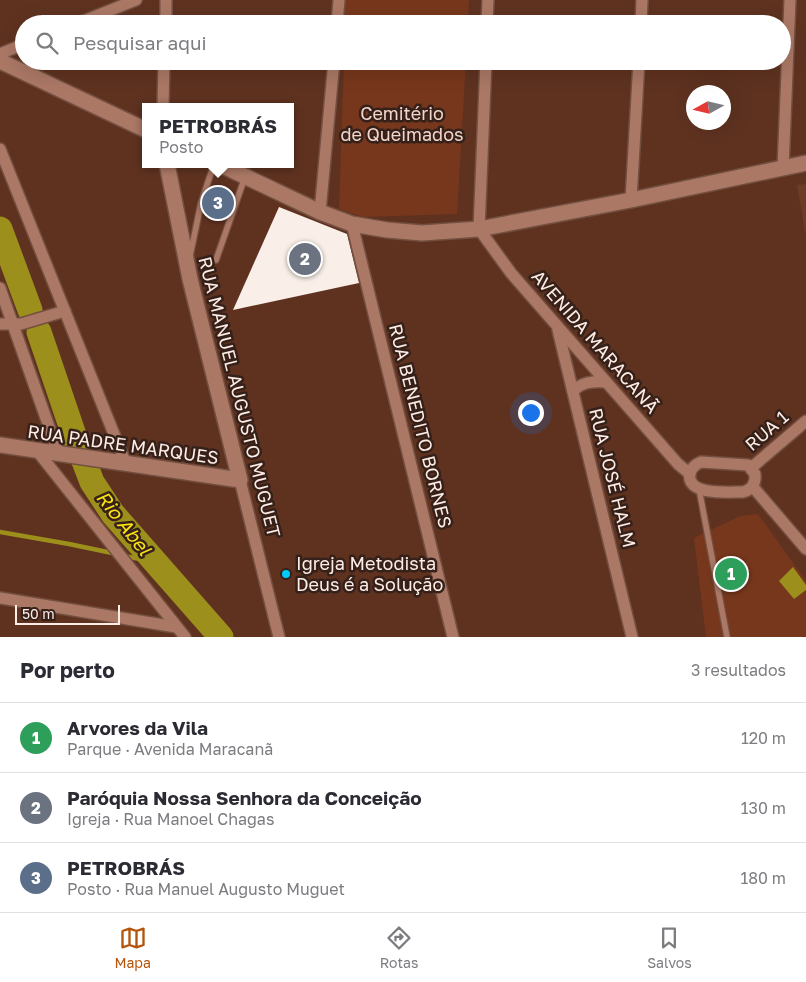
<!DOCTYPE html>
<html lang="pt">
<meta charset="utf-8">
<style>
:root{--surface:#fff;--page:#f2f2f3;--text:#2b2b33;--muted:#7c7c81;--line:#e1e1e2;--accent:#b45309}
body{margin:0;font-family:"Golos Text",sans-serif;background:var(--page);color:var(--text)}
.compass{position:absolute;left:686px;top:85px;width:45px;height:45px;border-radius:50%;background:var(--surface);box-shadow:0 5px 20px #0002;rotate:262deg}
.scale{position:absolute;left:15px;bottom:12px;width:105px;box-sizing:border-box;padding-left:5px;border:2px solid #feece5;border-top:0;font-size:14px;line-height:18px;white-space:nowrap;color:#feece5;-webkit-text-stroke:4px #352119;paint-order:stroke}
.you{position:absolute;left:530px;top:412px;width:18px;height:18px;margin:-12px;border:4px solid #fff;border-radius:50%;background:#1a73e8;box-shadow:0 0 0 8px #1a73e833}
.badge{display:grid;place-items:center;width:32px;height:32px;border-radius:50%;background:var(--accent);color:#fff;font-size:16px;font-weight:700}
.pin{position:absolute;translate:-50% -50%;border:2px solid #fff;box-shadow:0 1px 5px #0006}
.popup{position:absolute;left:142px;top:103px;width:152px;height:65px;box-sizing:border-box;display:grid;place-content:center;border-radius:0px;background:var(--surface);filter:drop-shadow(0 1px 4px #0005);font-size:16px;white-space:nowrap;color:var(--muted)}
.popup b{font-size:19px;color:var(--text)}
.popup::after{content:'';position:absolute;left:50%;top:100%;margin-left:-10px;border:10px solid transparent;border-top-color:var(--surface)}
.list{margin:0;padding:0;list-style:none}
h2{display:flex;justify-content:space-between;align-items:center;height:65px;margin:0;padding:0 20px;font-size:21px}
h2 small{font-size:16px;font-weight:400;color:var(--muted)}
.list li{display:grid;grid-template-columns:32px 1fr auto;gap:15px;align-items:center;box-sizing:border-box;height:70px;padding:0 20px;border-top:1px solid var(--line)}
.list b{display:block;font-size:19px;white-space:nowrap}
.list p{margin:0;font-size:16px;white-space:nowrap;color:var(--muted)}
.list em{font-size:16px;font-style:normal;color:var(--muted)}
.icon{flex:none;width:28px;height:28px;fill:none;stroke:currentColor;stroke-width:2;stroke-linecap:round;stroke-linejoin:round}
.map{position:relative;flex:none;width:806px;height:637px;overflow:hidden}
.search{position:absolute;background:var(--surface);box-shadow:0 5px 20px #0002;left:15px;right:15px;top:15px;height:55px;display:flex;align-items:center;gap:12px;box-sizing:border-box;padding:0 18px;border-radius:28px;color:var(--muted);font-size:19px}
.sheet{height:275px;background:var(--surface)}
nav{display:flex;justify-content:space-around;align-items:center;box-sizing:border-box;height:70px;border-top:1px solid var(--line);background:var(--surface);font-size:14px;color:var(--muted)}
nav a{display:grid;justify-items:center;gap:2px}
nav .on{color:var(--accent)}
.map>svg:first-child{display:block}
.built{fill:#6d3b26}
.green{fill:#77371c}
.water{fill:#9d8f1c}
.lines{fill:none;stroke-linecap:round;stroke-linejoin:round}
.stream{stroke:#9d8f1c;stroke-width:4.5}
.river{stroke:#9d8f1c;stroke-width:25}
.building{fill:#f9efe8}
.lane-casing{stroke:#734f40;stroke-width:8}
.street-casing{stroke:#734f40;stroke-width:14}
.secondary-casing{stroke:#734f40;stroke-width:18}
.lane{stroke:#ab7865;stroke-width:5.5}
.street{stroke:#ab7865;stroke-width:11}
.secondary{stroke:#ab7865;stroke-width:15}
.poi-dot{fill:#01cbf9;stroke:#352119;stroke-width:2}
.labels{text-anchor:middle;stroke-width:5;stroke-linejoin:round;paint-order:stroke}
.park-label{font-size:18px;fill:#f4d5ca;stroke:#352119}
.street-label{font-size:18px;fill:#feece5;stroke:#352119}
.poi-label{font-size:18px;fill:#feece5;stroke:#352119;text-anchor:start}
.water-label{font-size:19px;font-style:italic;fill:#fae30f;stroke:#352119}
</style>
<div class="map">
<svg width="806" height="637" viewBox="0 0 806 637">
<rect width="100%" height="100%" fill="#5f3220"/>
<polygon class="built" points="806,184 806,237 797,185"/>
<g class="green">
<polygon points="345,0 469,0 468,24 345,24"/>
<polygon points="344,61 466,61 457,214 363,217 339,209"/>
<polygon points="758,514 806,581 806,637 706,637 694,538 740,516"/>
</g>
<polygon class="water" points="793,567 806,585 806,590 794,599 779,581"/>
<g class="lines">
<g class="stream">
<polyline points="0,532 69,544 117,554"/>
<polyline points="124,556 156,562"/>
</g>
<g class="river">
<polyline points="0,229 30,310"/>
<polyline points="39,332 74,435 92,482 113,514 221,637"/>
</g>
</g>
<polygon class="building" points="279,207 347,234 359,283 233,310"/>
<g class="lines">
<defs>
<g id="lane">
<polyline points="190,256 201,203 214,164"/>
<polyline points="216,260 245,177"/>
<polyline points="699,489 727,637"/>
</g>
<g id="street">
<polyline points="76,24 136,0"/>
<polyline points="166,24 166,0"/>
<polyline points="337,24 339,0"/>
<polyline points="487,24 488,0"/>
<polyline points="641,24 642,0"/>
<polyline points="0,54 24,44"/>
<polyline points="486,61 479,229 511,273 678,464 690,474"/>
<polyline points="163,107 164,61"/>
<polyline points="0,149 126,464"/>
<polyline points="783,168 790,0"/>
<polyline points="631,200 639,61"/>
<polyline points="320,212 334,61"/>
<polyline points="352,224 453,637"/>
<polyline points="0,288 59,455"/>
<polyline points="0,324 21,324 65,311"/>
<polyline points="558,330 632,637"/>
<path d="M 573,391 C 582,382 593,381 606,382"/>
<polyline points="38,452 185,637"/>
<path d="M 701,462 L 748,465 L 755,474 C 756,483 752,490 743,492 C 729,492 685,496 690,473 C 692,467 696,464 701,462 Z"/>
<polyline points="751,468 806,421"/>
<polyline points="240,480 279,637"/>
<polyline points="753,487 806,549"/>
<polyline points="0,598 176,627"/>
</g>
<g id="secondary">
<polyline points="0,61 146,130"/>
<polyline points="219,164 320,212 352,224 387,230 422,233 479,229 631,200 806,163"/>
<polyline points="0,445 240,480 190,279 167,164"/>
</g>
</defs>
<use href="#lane" class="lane-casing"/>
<use href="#street" class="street-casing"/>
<use href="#secondary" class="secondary-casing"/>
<use href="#lane" class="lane"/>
<use href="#street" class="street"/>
<use href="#secondary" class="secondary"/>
</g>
<circle class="poi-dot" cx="286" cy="574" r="5"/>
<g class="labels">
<g class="park-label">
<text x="402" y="120">Cemitério<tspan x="402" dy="21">de Queimados</tspan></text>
</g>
<g class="street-label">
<text transform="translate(595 342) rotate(49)" y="6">AVENIDA MARACANÃ</text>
<text transform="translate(239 397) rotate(76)" y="6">RUA MANUEL AUGUSTO MUGUET</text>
<text transform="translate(420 426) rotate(76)" y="6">RUA BENEDITO BORNES</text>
<text transform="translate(767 431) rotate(-41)" y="6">RUA 1</text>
<text transform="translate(123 445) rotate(8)" y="6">RUA PADRE MARQUES</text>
<text transform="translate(612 478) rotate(76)" y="6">RUA JOSÉ HALM</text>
</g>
<g class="poi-label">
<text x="296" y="570">Igreja Metodista<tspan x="296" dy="21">Deus é a Solução</tspan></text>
</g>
<g class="water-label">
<text transform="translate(124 523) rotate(52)" y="7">Rio Abel</text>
</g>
</g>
</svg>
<svg class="compass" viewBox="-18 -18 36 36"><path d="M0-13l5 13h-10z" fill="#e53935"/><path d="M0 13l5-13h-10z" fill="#7c7c81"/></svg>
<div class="scale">50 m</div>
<div class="you"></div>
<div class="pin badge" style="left:731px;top:574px;background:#2e9e5b">1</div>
<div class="pin badge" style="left:305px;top:259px;background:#6b7280">2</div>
<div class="pin badge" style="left:218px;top:203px;background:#5c6f8a">3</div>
<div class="popup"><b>PETROBRÁS</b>Posto</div>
<div class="search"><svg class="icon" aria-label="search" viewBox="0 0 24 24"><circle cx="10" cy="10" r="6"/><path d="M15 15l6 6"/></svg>Pesquisar aqui</div>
</div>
<section class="sheet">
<h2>Por perto<small>3 resultados</small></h2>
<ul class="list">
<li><span class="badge" style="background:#2e9e5b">1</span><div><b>Arvores da Vila</b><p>Parque · Avenida Maracanã</p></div><em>120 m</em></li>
<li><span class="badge" style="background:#6b7280">2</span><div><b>Paróquia Nossa Senhora da Conceição</b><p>Igreja · Rua Manoel Chagas</p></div><em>130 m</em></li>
<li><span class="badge" style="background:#5c6f8a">3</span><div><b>PETROBRÁS</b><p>Posto · Rua Manuel Augusto Muguet</p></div><em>180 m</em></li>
</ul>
</section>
<nav>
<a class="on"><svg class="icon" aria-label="map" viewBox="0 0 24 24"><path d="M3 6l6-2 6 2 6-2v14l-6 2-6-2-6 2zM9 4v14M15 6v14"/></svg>Mapa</a>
<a><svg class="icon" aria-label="directions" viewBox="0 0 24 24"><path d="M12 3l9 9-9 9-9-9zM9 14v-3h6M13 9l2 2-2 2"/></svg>Rotas</a>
<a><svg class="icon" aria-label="saved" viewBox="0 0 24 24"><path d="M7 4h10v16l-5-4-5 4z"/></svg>Salvos</a>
</nav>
